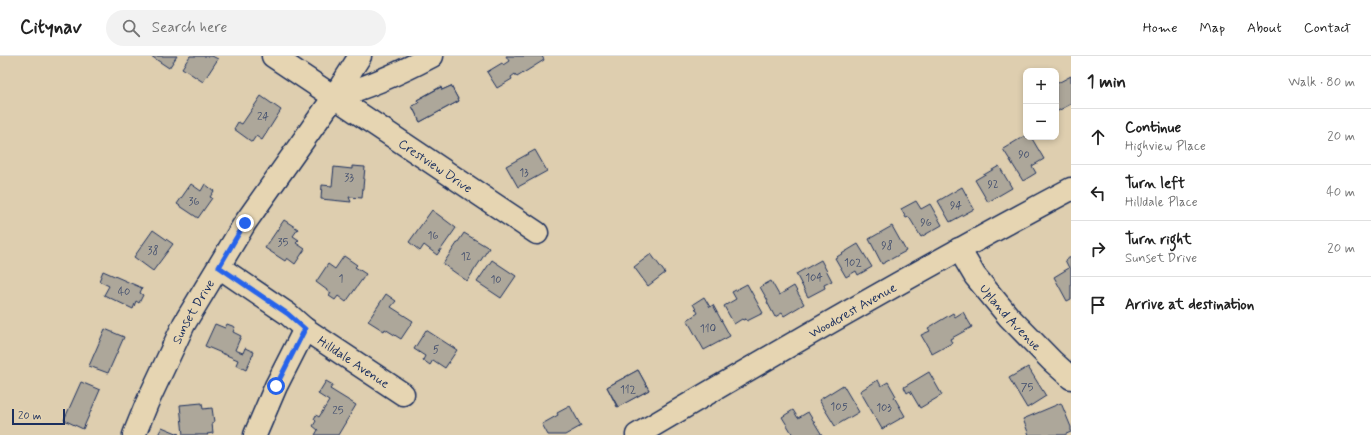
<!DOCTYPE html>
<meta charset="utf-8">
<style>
:root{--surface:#fff;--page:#f2f2f2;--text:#222;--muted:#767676;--line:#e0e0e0}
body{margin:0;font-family:Mynerve,sans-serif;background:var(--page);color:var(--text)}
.controls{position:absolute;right:12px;top:12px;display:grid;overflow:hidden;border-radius:8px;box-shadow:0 2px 6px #0003}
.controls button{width:36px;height:36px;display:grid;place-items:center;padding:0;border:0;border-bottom:1px solid var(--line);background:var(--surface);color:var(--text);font:20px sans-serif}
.scale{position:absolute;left:12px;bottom:10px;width:53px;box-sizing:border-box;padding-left:4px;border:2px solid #1b2f5e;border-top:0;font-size:11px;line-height:14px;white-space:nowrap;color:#1b2f5e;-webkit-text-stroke:3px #e6d5b2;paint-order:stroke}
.stop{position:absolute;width:12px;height:12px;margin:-9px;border:3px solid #2563eb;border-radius:50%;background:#fff}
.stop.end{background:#2563eb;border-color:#fff;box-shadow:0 1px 4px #0008}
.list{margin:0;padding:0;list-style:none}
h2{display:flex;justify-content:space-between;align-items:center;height:52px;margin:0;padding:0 16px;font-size:17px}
h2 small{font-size:13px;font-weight:400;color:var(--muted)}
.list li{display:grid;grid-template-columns:26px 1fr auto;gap:12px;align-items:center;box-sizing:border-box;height:56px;padding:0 16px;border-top:1px solid var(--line)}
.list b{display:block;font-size:15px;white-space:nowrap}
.list p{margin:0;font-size:13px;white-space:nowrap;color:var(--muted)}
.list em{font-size:13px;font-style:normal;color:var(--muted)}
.icon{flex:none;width:22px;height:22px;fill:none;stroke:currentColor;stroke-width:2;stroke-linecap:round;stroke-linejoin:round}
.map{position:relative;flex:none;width:1071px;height:379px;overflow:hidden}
header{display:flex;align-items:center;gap:24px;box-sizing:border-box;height:56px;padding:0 20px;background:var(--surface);border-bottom:1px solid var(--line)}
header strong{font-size:19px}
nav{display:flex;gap:22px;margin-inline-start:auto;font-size:14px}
.search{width:280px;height:36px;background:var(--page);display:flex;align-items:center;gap:10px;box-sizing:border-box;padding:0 14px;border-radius:22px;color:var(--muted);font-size:15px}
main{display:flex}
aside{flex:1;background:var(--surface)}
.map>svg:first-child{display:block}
.building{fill:#ada79a;stroke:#1b2f5e}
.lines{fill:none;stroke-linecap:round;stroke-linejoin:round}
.minor-casing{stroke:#1b2f5e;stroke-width:25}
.minor{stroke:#e6d5b2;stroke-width:22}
.route{stroke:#2563eb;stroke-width:5}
.labels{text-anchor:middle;stroke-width:4;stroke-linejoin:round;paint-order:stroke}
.number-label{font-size:11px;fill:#404d6d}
.street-label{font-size:13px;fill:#1b2f5e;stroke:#e6d5b2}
</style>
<header>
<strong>Citynav</strong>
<div class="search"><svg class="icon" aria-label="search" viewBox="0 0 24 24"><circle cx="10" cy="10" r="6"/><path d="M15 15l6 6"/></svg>Search here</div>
<nav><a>Home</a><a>Map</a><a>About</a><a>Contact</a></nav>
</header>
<main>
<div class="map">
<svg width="1071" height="379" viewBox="0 0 1071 379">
<rect width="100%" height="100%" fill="#deceaf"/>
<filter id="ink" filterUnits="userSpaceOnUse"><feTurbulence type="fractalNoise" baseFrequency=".025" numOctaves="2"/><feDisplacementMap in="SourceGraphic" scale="8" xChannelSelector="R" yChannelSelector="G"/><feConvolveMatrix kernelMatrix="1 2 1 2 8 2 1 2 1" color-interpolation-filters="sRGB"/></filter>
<g filter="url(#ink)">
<g class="building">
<polygon points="151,0 177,0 169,12"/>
<polygon points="190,0 212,0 218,3 203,26 182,12"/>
<polygon points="506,0 542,0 544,4 517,21 515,18 511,21 512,23 497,32 487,16 502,7 503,9 509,5"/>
<polygon points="1071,20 1071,48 1056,56 1056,28"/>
<polygon points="451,30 459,45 420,66 412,50 419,47 417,44 440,31 442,34"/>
<polygon points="451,30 459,45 420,66 412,50 419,47 417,44 441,31 442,34"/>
<polygon points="261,40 281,54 262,84 256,80 252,86 234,73 238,66 242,68"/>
<polygon points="1026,79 1026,81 1031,81 1044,103 1032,110 1036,117 1023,125 1003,93"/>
<polygon points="535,94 547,115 518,131 506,110"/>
<polygon points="352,110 365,111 362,142 349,141 351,146 321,143 322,129 332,130 334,111 352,113"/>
<polygon points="999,110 1012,132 988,146 975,124"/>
<polygon points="191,128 201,135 205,128 214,135 210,141 212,142 198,162 177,148"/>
<polygon points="962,131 974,153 950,166 938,145"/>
<polygon points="916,145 921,153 930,148 942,169 921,181 909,161 906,162 901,153"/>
<polygon points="432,154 456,172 437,199 424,189 420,195 409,186"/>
<polygon points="284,164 298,173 293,180 299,184 296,187 305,193 295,208 287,202 285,205 265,192"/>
<polygon points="892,170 906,195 882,208 869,183"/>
<polygon points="153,174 173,188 153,215 134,201"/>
<polygon points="464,177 489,192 467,225 443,208"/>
<polygon points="858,188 872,211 858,219 856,215 846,221 835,202"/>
<polygon points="651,198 665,217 648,230 634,211"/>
<polygon points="344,200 357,209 355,211 366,218 346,246 338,240 335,244 329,240 331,237 316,226 328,208 335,213"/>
<polygon points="1071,201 1071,243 1067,245 1054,221 1069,212 1065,204"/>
<polygon points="492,204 516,220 501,242 477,226"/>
<polygon points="821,204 832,225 824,229 825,232 808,241 796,218"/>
<polygon points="103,215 142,232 140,237 143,239 139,247 136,245 133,253 104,239 109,230 99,225"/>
<polygon points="771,225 779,239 794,230 804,248 784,260 782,257 775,261 767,246 768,245 760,231"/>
<polygon points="747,228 763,257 747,265 746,263 743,264 742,263 734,268 724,250 736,243 732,236"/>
<polygon points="386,238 396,245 391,251 413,265 401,283 385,273 384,275 368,265"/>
<polygon points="704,241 710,251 713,249 730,280 704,294 687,264 698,257 693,248"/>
<polygon points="963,256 972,271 950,283 952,287 932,298 921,279 930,275 928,272 953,257 955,261"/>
<polygon points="215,268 225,272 227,268 235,271 233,276 241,280 235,294 243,297 245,292 254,296 246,314 236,309 238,304 205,290"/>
<polygon points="105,273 124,281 108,317 89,310"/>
<polygon points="426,274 457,294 445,312 433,304 430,309 423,304 425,300 414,293"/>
<polygon points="1028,311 1046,340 1027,352 1009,322"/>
<polygon points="638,314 649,334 617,351 607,331"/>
<polygon points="638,314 649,334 618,351 607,331"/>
<polygon points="929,316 942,339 920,352 910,335 907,337 904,331"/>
<polygon points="878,324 881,330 888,326 896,340 894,341 905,360 882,373 860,335"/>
<polygon points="326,325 333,329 330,333 356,349 338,379 315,379 318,374 313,370 316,365 314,363 316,359 319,361 329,345 318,338"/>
<polygon points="81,326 100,334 83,373 64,364"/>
<polygon points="843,329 859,356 835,370 819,344"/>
<polygon points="202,347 203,353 212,352 214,366 212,367 213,377 207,378 208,379 183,379 180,349"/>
<polygon points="1061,347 1071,371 1071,376 1064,379 1029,379 1023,363"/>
<polygon points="570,350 581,370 565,379 548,379 542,368 558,359 557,357"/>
<polygon points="793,354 798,362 808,356 822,379 793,379 782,361"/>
<polygon points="162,371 179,378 178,379 158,379"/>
</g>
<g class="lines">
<defs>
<g id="minor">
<path id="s1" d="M 273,0 L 537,177"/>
<path d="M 334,41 C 369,31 400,17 432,0"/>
<path id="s2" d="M 959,193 L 975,220 L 1009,261 L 1052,305 L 1071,322"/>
<path id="s3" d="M 219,211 L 288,258 L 305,273 L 403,338"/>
<path id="s4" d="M 134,379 L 147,347 L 184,268 L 245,167 L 334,41 L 360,0"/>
<polyline points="255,379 276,330 305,273"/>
<path id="s5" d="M 637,379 C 780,294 924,211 1071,133"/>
</g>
</defs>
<use href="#minor" class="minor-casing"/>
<use href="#minor" class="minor"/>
</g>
</g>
<g class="lines" filter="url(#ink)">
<polyline class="route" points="245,167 219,211 288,258 305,273 276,330"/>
</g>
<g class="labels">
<g class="number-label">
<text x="263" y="64">24</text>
<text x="1024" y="102">90</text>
<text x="524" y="120">13</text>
<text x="349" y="125">33</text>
<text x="993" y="132">92</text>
<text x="194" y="149">36</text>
<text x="956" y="153">94</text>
<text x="926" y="170">96</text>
<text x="433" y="183">16</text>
<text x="283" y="190">35</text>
<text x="887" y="193">98</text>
<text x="153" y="198">38</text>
<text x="466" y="204">12</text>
<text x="853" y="210">102</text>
<text x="814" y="225">104</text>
<text x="341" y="226">1</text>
<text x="496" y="227">10</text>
<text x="124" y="239">40</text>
<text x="708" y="276">110</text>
<text x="436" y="297">5</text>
<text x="1027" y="335">75</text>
<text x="628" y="337">112</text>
<text x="839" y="354">105</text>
<text x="884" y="355">103</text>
<text x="338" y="358">25</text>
</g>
<g class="street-label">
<text dy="5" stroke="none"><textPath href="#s1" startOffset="196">Crestview Drive</textPath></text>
<text dy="5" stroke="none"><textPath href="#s5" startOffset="249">Woodcrest Avenue</textPath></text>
<text dy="5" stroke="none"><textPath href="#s4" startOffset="137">Sunset Drive</textPath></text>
<text dy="5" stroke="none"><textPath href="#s2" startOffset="86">Upland Avenue</textPath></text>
<text dy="5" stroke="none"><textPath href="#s3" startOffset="165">Hilldale Avenue</textPath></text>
</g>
</g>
</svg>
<div class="controls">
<button>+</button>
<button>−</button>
</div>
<div class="scale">20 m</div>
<div class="stop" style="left:276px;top:330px"></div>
<div class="stop end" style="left:245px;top:167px"></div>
</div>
<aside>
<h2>1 min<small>Walk · 80 m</small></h2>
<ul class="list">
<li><svg class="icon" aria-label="ahead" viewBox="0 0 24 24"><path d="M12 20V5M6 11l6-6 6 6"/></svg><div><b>Continue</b><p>Highview Place</p></div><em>20 m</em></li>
<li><svg class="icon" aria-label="left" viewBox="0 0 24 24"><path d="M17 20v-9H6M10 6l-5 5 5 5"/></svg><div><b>Turn left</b><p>Hilldale Place</p></div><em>40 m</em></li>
<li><svg class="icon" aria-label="right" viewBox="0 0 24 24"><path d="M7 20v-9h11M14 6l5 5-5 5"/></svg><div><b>Turn right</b><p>Sunset Drive</p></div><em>20 m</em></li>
<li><svg class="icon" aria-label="arrive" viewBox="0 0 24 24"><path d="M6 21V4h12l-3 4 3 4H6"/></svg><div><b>Arrive at destination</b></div></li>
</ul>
</aside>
</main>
